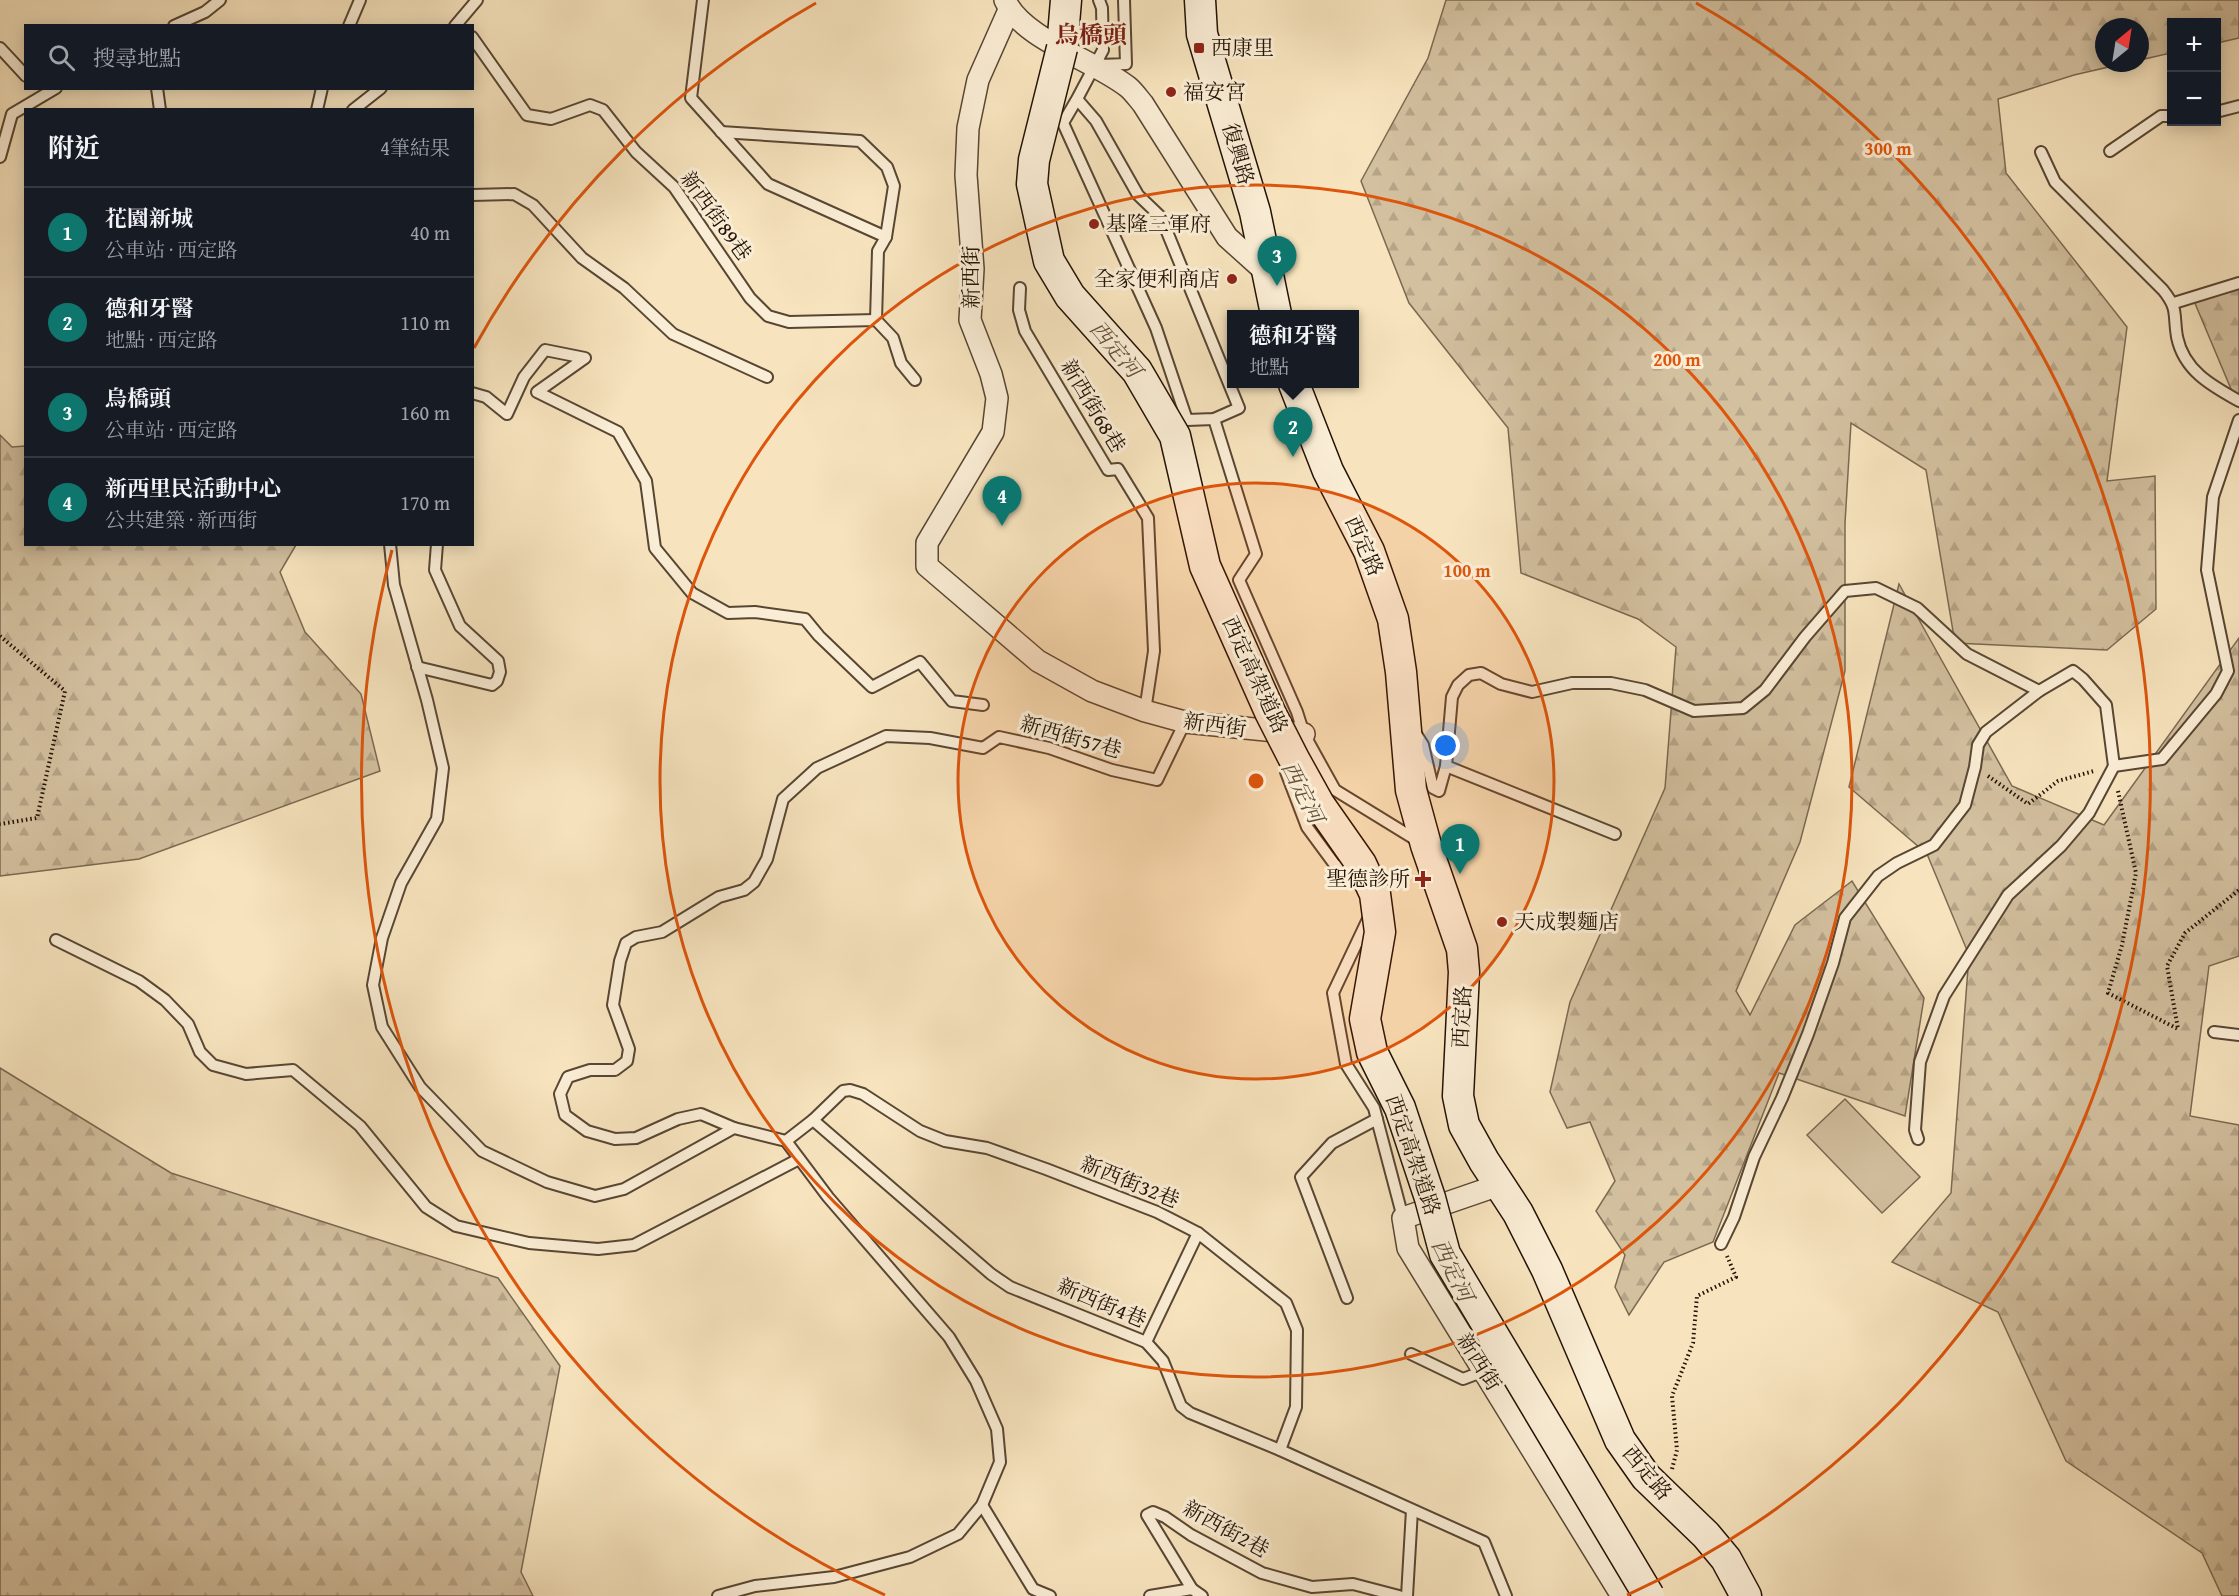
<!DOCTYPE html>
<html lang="zh-TW">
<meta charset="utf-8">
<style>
:root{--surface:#171b24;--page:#20242c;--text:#f1f3f6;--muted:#9ea1a6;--line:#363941;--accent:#0f766e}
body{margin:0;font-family:"Gentium Book Plus","Noto Serif TC",serif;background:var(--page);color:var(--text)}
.controls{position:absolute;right:18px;top:18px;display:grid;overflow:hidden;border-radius:0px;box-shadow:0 3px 15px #0003}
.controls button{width:54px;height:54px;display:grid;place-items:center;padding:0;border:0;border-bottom:2px solid var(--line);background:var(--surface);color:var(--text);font:30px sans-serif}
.compass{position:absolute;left:2095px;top:18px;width:54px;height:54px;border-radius:50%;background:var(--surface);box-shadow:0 3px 15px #0003;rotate:30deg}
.you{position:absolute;left:1446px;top:746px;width:21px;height:21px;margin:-15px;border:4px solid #fff;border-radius:50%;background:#1a73e8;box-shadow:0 0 0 9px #1a73e833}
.badge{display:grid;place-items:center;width:39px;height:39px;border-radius:50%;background:var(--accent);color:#fff;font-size:20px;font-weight:700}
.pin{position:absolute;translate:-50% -50px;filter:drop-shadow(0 2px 3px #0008)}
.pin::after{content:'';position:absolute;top:32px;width:21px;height:18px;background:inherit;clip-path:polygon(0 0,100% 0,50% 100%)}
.popup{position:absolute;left:1227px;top:310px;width:132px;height:78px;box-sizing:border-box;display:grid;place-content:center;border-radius:0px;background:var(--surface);filter:drop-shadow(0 2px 4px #0005);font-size:20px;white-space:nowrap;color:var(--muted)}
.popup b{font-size:22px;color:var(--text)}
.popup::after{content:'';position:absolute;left:50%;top:100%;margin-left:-12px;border:12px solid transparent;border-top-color:var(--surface)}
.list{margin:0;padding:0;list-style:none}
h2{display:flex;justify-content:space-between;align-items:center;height:78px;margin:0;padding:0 24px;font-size:26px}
h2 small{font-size:20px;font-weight:400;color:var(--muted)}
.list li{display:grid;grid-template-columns:39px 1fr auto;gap:18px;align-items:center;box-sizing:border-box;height:90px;padding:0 24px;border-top:2px solid var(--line)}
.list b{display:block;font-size:22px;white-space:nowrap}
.list p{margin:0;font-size:20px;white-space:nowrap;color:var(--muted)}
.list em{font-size:20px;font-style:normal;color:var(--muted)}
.icon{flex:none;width:33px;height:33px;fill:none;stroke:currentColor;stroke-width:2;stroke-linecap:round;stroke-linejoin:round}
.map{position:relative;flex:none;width:2239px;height:1596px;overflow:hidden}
.search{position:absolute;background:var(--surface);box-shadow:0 3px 15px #0003;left:24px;top:24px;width:450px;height:66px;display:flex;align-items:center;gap:15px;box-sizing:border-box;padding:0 21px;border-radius:0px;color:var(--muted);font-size:22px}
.panel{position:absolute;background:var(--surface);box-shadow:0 3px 15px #0003;left:24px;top:108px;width:450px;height:438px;border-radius:0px}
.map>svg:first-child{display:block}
.forest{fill:url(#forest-firs);stroke:#7b6952;stroke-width:1.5}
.pitch{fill:#d3c09f;stroke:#7b6952;stroke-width:1.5}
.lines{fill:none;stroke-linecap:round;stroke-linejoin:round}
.lane-casing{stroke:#584633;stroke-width:14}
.street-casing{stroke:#584633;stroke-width:24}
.secondary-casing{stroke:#231205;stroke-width:33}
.path{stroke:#231205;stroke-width:4;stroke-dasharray:1.5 3;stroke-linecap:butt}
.lane{stroke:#faedd5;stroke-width:10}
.street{stroke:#faedd5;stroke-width:21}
.secondary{stroke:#faedd5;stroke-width:30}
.secondary-bridge-casing{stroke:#231205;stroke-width:33;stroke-linecap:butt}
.secondary-bridge{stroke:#faedd5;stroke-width:30}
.ring{fill:none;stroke:#de550c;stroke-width:3}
.poi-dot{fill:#8f2418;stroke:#faedd5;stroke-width:2}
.labels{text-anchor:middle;stroke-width:6;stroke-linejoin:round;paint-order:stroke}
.poi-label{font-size:21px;fill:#231205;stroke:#faedd5;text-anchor:start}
.street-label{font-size:21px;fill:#231205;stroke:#faedd5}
.water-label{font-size:22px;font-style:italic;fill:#62513c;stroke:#faedd5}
.quarter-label{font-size:24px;font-weight:bold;fill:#7a1f14;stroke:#faedd5}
.centre{fill:#de550c;stroke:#faedd5;stroke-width:3}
.ring-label{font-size:18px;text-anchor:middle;font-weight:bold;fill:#de550c;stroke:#faedd5;stroke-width:6;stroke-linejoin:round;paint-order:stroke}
</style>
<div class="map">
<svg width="2239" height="1596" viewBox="0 0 2239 1596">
<defs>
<pattern id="forest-firs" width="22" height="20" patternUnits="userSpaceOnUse" patternTransform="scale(1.5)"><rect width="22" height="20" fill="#d3c09f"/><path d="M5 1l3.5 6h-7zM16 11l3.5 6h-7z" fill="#b5a487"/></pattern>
</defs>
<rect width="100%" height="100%" fill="#f7e4be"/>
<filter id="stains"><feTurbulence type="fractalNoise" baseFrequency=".00333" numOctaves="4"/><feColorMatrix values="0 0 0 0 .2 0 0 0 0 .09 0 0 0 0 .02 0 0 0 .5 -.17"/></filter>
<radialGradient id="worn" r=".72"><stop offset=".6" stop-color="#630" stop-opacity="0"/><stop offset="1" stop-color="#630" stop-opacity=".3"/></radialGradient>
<g class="forest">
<polygon points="1446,0 2239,0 2239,38 2217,43 2216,22 2172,22 2171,53 2140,60 2140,27 2104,27 2104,63 2126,63 2074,75 1998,99 2006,173 2127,327 2107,481 2155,476 2156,609 2107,650 1955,643 1926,470 1851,423 1845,523 1845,671 1800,842 1736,991 1750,1015 1795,925 1852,881 1924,998 1905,1116 1779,1073 1713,1242 1664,1262 1629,1315 1615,1287 1625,1255 1596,1211 1615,1181 1590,1122 1567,1128 1550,1092 1570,1002 1665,788 1676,647 1638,619 1521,573 1508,428 1409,303 1361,181 1428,58"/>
<polygon points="2239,284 2239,408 2194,301"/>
<polygon points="0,435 12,447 25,446 26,544 296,545 280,572 305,632 361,694 380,771 139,859 0,876"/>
<polygon points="1899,584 2012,786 2104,825 2239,638 2239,956 2209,966 2190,1116 2239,1125 2239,1596 2222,1596 2202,1553 2066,1461 1998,1312 1892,1262 1951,1193 1969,955 1927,854 1849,787"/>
<polygon points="0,1068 171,1173 498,1278 560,1366 521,1572 533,1596 0,1596"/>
</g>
<polygon class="pitch" points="1845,1099 1920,1177 1882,1213 1807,1135"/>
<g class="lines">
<defs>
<g id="lane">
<polyline points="703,0 691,98 768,184 886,237 878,251 876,320"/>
<polyline points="174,26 205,12 220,0"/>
<polyline points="349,26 360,0"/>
<polyline points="455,26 477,0"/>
<polyline points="472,37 527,115 551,119 590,105 603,110 636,152 674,187 750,298 768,316 789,322 876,320 893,338 901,363 915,380"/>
<polyline points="0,48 26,76"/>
<polyline points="1100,65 1126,64 1124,0"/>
<polyline points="157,88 160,110"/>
<polyline points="1077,99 1063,123 1156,328 1187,420 1214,419 1239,408 1161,217 1138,195 1096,121 1077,99 1103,50 1102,8 1099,0"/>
<polyline points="317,110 322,88"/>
<polyline points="353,110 381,88"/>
<polyline points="2216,112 2239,106"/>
<polyline points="721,132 860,141 887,167 894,186 886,237"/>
<polyline points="2110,151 2161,116 2172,116"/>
<path d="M 2041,152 L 2055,182 L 2163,290 C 2179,310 2173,314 2177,337 C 2184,371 2212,386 2239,401"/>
<polyline points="0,157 12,114 56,88"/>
<polyline points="472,195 514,194 533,205 582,258 624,288 673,334 767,377"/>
<polyline points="1020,288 1019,310 1025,331 1108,470 1118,469 1148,518 1154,651 1145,711"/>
<polyline points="2174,303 2239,283"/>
<polyline points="472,393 486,397 507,414 524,377 545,350 585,358 537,392 618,432 646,481 655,548 692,593 728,613 755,612 805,619 819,636 872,687 920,662 952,701 983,705"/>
<polyline points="1214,419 1256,554 1239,580 1297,712 1304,734 1335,790 1418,841"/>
<polyline points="390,544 394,585 427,700 443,768 437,819 401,883 382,938 373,985 382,1027 420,1087 482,1151 547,1182 595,1196 624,1189 734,1128 786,1141 828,1197 949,1337 976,1381 997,1429 1000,1462 982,1505 958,1534 910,1557 834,1577 755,1586 718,1596"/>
<polyline points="417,667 492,685 497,681 500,672 498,661 460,626 435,570 437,544"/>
<polyline points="1416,734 1423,745 1433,788 1439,791 1446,766 1452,697 1458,685 1469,675 1481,673 1501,684 1532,692 1572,683 1611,683 1645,690 1694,711 1743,708 1765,690 1805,637 1845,591 1876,588 1917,608 1967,654 2039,691 2073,671 2083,679 2106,705 2114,766"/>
<polyline points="1446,766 1615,834"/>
<polyline points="1286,772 1307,827 1335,865 1347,869 1353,879"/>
<polyline points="1369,917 1333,993 1346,1064 1374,1108 1403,1218"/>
<polyline points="56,940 139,981 165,1000 188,1024 200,1052 213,1065 246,1074 293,1070 360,1126 426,1207 456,1226 529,1243 598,1249 634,1245 799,1159"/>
<polyline points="2214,1032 2239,1035"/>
<polyline points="813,1120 843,1091 850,1090 863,1094 920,1131 945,1141 987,1148 1046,1169 1157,1212 1198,1233 1286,1303 1297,1330 1296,1407 1280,1450"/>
<polyline points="734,1128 701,1114 678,1119 636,1138 615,1139 587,1131 565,1115 560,1094 568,1077 590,1070 615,1070 627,1061 629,1049 613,1005 620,961 626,943 636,937 662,932 719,897 744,890 754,882 767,859 783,799 817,768 886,736 930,738 983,748 999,737 1049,748 1112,770 1157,780 1185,722"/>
<polyline points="1918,1139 1915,1130 1920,1062 1944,996 2008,895 2061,846 2089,813 2114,766 2162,759 2216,694 2228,671 2207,570 2213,497 2239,420"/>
<polyline points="786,1141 813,1120 991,1274 1010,1287 1146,1342 1163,1361 1181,1406 1190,1413 1280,1450 1484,1542 1506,1596"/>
<polyline points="1721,1244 1734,1217 1754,1157 1782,1098 1808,1034 1833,963 1845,918 1878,876 1897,863 1934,845 1965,805 1975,767 1978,745 1986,732 2039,691"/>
<polyline points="1347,1298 1301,1177 1332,1143 1377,1119"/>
<polyline points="1146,1342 1198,1233"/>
<polyline points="1411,1354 1463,1379 1484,1371"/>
<polyline points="982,1505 1033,1589 1050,1596"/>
<polyline points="1150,1596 1192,1589"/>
<polyline points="1202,1596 1192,1589 1147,1515 1153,1512 1165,1517 1191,1535 1262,1573 1312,1587 1353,1584 1399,1596"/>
<polyline points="1407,1596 1412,1510"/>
</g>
<g id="street">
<path d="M 1005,0 C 1022,39 1094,60 1128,87 C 1133,91 1138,98 1143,104 L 1227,237 L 1267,273"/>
<polyline points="1009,10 978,80 968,128 966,175 973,269 970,320 991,374 997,398 993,432 927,543 927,566 1038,661 1092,691 1145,711 1185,722 1304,734"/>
<polyline points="1499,1185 1403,1218 1408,1248 1622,1596"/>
</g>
<g id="secondary">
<polyline points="1200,0 1202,34 1255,212 1276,314"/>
<polyline points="1062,48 1066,0"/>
<polyline points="1294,384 1328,471 1369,551 1393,619 1401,672 1411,790 1426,845 1462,949 1464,972 1458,1096 1464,1125 1484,1161 1518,1213 1547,1270 1620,1440 1646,1477 1706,1535 1726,1559 1746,1596"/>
</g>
</defs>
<use href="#lane" class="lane-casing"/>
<use href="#street" class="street-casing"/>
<use href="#secondary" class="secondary-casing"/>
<g class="path">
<polyline points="0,636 65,691 37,818 0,824"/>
<polyline points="1988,776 2028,804 2058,781 2094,771"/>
<polyline points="2118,791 2136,873 2122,945 2108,993 2178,1029 2167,966 2185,933 2239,890"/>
<polyline points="1672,1469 1677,1450 1672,1396 1693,1343 1697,1296 1736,1277 1727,1256"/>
</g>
<use href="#lane" class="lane"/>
<use href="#street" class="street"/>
<use href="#secondary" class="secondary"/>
<defs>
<polyline id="secondary-bridge" points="1062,48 1034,160 1032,184 1049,261 1070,296 1137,371 1175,436 1205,566 1270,712 1294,759 1319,804 1361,864 1375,894 1380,932 1365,1019 1372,1052 1400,1108 1430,1198 1445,1254 1649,1596"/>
</defs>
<use href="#secondary-bridge" class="secondary-bridge-casing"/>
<use href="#secondary-bridge" class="secondary-bridge"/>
</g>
<circle cx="1256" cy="781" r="298" fill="#de550c" fill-opacity=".12"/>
<g class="ring">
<circle cx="1256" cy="781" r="298"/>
<circle cx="1256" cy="781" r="596"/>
<path d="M885 1595A894 894 0 0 1 392 550M474 348A894 894 0 0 1 816 3M1696 3A894 894 0 0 1 1627 1595"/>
</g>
<g class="poi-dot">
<rect x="1193" y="42" width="12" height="12" rx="3"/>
<circle cx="1171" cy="92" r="6"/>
<circle cx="1094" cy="224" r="6"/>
<circle cx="1232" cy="279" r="6"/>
<path d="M1420 870h6v6h6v6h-6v6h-6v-6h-6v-6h6z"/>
<circle cx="1502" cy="922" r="6"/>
</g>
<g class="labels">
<g class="poi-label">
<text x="1211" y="55">西康里</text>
<text x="1183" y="99">福安宮</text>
<text x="1106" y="231">基隆三軍府</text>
<text x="1220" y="286" text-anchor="end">全家便利商店</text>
<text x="1410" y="886" text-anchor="end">聖德診所</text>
<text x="1514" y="929">天成製麵店</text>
</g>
<g class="street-label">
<text transform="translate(1238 154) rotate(74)" y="7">復興路</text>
<text transform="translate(716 216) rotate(54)" y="7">新西街89巷</text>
<text transform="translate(971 277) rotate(-90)" y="7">新西街</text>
<text transform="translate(1093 406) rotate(59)" y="7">新西街68巷</text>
<text transform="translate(1364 546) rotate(66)" y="7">西定路</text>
<text transform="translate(1255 675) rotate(65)" y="7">西定高架道路</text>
<text transform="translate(1215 725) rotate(8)" y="7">新西街</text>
<text transform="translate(1071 737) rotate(16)" y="7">新西街57巷</text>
<text transform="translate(1462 1017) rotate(-87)" y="7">西定路</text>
<text transform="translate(1413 1155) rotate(71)" y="7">西定高架道路</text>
<text transform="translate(1130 1182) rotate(22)" y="7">新西街32巷</text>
<text transform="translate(1102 1303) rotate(23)" y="7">新西街4巷</text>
<text transform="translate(1479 1362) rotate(58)" y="7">新西街</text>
<text transform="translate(1647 1473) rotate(50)" y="7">西定路</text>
<text transform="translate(1226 1529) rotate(29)" y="7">新西街2巷</text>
</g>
<g class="water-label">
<text transform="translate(1116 349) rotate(50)" y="8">西定河</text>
<text transform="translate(1303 792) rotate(63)" y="8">西定河</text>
<text transform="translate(1453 1270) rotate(64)" y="8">西定河</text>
</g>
<g class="quarter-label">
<text x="1091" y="43">烏橋頭</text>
</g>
</g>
<circle cx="1256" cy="781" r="9" class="centre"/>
<g class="ring-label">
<text x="1888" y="155">300 m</text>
<text x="1677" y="366">200 m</text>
<text x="1467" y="577">100 m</text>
</g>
<rect width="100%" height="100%" filter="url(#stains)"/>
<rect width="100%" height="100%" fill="url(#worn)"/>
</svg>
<div class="controls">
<button>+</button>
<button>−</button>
</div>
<svg class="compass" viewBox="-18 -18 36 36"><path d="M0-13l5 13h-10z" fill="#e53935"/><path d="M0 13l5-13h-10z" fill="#9ea1a6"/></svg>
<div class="you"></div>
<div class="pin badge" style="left:1460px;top:874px">1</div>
<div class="pin badge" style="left:1293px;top:457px">2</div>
<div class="popup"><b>德和牙醫</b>地點</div>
<div class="pin badge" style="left:1277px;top:286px">3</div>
<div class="pin badge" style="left:1002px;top:526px">4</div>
<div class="search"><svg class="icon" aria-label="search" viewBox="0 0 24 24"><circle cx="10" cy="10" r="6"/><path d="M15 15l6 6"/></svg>搜尋地點</div>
<section class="panel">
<h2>附近<small>4筆結果</small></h2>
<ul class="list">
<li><span class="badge">1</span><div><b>花園新城</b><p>公車站 · 西定路</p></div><em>40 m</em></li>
<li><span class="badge">2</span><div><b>德和牙醫</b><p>地點 · 西定路</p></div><em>110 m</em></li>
<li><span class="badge">3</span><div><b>烏橋頭</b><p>公車站 · 西定路</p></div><em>160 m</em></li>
<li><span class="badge">4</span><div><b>新西里民活動中心</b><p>公共建築 · 新西街</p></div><em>170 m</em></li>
</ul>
</section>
</div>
